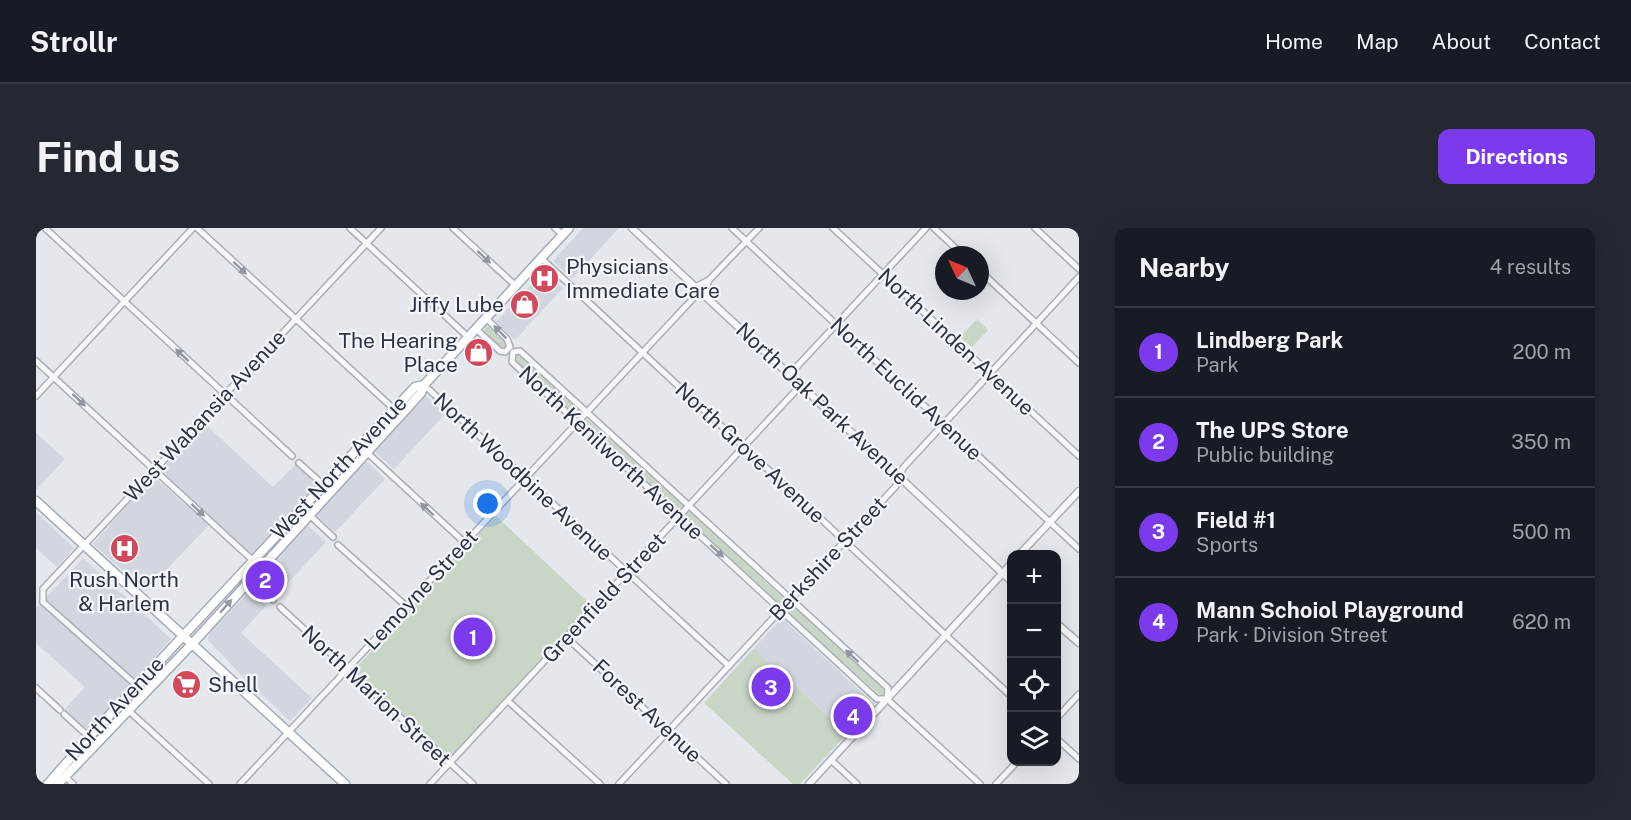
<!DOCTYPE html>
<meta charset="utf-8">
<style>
:root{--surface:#171b24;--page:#242831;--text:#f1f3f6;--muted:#9ea1a6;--line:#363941;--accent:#7c3aed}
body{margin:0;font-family:"Public Sans",sans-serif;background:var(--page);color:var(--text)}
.controls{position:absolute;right:18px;bottom:18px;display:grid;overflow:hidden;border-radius:12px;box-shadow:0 6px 24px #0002}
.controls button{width:54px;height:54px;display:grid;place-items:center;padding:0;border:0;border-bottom:2px solid var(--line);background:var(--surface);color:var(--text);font:30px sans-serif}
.compass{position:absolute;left:899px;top:18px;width:54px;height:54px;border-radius:50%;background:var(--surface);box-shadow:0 6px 24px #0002;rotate:314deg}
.you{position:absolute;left:452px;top:276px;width:21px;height:21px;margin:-15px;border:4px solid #fff;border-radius:50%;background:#1a73e8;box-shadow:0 0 0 9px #1a73e833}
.badge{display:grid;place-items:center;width:39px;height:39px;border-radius:50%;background:var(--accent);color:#fff;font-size:20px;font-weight:700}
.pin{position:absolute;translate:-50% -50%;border:3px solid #fff;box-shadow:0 2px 6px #0006}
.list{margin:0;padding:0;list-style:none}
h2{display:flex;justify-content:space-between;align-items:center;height:78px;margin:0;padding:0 24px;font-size:26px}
h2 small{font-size:20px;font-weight:400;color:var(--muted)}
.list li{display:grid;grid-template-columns:39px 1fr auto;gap:18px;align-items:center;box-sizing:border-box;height:90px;padding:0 24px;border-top:2px solid var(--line)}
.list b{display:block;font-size:22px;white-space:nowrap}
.list p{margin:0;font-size:20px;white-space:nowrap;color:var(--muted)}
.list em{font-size:20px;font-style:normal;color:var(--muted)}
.icon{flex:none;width:33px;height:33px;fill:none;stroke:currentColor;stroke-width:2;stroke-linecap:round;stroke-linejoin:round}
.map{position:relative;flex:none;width:1043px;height:556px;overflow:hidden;border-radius:12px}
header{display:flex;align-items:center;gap:36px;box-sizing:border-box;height:84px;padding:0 30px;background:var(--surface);border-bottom:2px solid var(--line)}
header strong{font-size:28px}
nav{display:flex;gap:33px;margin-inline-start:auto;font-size:21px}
.intro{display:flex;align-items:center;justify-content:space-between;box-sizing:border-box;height:144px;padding:0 36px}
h1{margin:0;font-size:42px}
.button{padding:15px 27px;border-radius:12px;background:var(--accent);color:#fff;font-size:21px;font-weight:700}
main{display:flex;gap:36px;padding:0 36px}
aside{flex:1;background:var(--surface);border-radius:12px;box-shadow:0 6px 24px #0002}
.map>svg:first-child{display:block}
.built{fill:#d2d6de}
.green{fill:#c9d6c5}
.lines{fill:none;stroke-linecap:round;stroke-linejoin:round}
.minor-casing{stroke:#a9aeb7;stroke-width:8}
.tertiary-casing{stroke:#a9aeb7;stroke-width:9}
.primary-casing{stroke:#a3abb8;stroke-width:11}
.minor{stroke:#f7f8fa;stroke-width:5}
.tertiary{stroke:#f7f8fa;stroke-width:6}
.primary{stroke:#fff;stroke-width:8}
.oneway{fill:#9196a0}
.oneway2{fill:#959aa2}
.labels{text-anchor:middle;stroke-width:4.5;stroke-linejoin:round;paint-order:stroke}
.poi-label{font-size:21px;fill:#2b3445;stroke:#f4f6f9;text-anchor:start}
.street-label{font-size:21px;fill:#2b3445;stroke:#f4f6f9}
</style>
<header>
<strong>Strollr</strong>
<nav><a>Home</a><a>Map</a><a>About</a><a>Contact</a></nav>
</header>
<div class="intro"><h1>Find us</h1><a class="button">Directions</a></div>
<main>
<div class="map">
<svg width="1043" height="556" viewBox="0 0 1043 556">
<rect width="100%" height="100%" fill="#e4e7ec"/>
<g class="built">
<polygon points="547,0 583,0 536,51 517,33"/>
<polygon points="508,43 527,60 479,112 460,94"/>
<polygon points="390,168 409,186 358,241 338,223"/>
<polygon points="168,195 237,259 260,236 282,259 219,325 215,326 125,242"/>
<polygon points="0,205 29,231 0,262"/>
<polygon points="330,233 349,251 299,304 280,287"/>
<polygon points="117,248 173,297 110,363 57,316"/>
<polygon points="0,284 38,320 21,339 0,320"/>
<polygon points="271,297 290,314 240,368 221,350"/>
<polygon points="47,330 135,411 53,503 29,481 49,459 0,415 0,380"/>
<polygon points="214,362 231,377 205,405 276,470 254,493 210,452 172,412 173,406"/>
<polygon points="746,390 838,476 811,506 718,420"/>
</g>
<g class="green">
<polygon points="941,91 952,102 936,119 924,109"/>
<polygon points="455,98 470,113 470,119 464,120 448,105 449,99"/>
<polygon points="479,125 484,125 544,181 542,188 539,189 477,132"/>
<polygon points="550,190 647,275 647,279 640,282 548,197"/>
<polygon points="652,283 655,284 749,372 742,376 649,290"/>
<polygon points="460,288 555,377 413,530 318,442"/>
<polygon points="756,376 850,463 846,469 751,384 750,380"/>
<polygon points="718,420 811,506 764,556 757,556 668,475"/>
<path d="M 821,473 L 831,481 L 814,497 L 807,500 L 804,494 C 812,487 811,478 821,473 Z"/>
</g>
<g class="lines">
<defs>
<g id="minor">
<polyline points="9,0 256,228"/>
<polyline points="161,0 359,182"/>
<polyline points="314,0 397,77"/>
<polyline points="417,0 480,58"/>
<polyline points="519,0 527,7"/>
<polyline points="696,0 1043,321"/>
<polyline points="797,0 1043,228"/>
<polyline points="898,0 927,27"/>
<polyline points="999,0 1043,41"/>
<polyline points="505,30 975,468"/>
<polyline points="944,43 1043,135"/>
<polyline points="659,59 673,52 723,0"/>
<polyline points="668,67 673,52"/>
<polyline points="404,83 432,109"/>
<polyline points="440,101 464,123 469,124 474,119 471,111 450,90"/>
<polyline points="0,133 224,339"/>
<polyline points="754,146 890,0"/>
<polyline points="388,157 693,438"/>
<polyline points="0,168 157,0"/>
<polyline points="324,218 429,315"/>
<polyline points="263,235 294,263"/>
<polyline points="266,280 297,309"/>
<polyline points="302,317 370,378"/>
<polyline points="212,353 220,357 237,372"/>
<polyline points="7,374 7,361 345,0"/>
<polyline points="7,374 109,465"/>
<polyline points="244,379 437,556"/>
<polyline points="531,410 690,556"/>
<polyline points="0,460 24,482"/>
<polyline points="851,471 852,460 484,123 477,124 476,134 841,471 851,471 944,556"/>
<polyline points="472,473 564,556"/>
<polyline points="92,482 173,556"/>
<polyline points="28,486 53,509"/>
<polyline points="1020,491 1043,466"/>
<polyline points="1020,510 1043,531"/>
<polyline points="795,532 821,556"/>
<polyline points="30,549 37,556"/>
<polyline points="0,555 1,556"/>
<polyline points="204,556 664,63"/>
<polyline points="394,556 765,157"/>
<polyline points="583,556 860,258 867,240 1043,49"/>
<polyline points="960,556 981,534"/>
</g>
<g id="tertiary">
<polyline points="596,0 975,353"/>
<polyline points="984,326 1043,263"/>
<polyline points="1020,395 1043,415"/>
<polyline points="773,556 975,336"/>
</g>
<g id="primary">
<polyline points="0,273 309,556"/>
<polyline points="12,556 53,509 379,159 388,157"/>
<polyline points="22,556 156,416 385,165 388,157 533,0"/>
</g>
</defs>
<use href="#minor" class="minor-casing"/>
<use href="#tertiary" class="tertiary-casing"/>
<use href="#primary" class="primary-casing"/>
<use href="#minor" class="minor"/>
<use href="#tertiary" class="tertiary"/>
<use href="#primary" class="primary"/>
</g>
<defs><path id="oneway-solid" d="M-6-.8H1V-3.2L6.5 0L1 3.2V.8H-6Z" transform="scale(1.5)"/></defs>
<g class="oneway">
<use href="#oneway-solid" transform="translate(448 29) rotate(43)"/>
<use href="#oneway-solid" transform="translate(204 40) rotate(43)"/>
<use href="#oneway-solid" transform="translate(464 104) rotate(-135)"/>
<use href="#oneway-solid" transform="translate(146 127) rotate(-137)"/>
<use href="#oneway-solid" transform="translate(43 172) rotate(43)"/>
<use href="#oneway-solid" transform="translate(391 281) rotate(-137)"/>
<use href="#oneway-solid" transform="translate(162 282) rotate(43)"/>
<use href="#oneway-solid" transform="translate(681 323) rotate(43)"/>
<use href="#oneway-solid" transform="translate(816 428) rotate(-137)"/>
</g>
<use class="oneway2" href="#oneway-solid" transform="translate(190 378) rotate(-49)"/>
<defs>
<symbol id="hospital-disc" viewBox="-11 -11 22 22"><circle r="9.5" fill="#d1495b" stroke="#f4f6f9"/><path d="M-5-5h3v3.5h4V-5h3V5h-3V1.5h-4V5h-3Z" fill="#fff"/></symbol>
<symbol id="shop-disc" viewBox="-11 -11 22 22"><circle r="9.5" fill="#d1495b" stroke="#f4f6f9"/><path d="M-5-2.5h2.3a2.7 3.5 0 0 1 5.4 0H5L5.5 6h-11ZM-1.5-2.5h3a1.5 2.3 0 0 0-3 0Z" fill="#fff"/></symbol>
<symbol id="supermarket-disc" viewBox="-11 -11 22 22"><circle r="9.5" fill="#d1495b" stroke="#f4f6f9"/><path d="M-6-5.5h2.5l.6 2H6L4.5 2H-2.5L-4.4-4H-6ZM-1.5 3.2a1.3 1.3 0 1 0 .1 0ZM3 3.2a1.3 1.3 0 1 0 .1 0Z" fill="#fff"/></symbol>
</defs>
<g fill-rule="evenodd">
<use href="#hospital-disc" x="492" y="34" width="33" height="33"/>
<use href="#shop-disc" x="472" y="60" width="33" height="33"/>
<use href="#shop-disc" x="426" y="108" width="33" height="33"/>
<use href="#hospital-disc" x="72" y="304" width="33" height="33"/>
<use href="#supermarket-disc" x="134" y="440" width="33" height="33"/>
</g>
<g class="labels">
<g class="poi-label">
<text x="530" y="46">Physicians<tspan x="530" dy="24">Immediate Care</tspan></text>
<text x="468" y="84" text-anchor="end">Jiffy Lube</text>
<text x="422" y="120" text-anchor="end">The Hearing<tspan x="422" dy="24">Place</tspan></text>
<text x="88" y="359" text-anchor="middle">Rush North<tspan x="88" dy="24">&amp; Harlem</tspan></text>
<text x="172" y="464">Shell</text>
</g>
<g class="street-label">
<text transform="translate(920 114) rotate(43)" y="7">North Linden Avenue</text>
<text transform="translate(870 161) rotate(43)" y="7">North Euclid Avenue</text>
<text transform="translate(786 176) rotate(43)" y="7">North Oak Park Avenue</text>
<text transform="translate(169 188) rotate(-47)" y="7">West Wabansia Avenue</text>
<text transform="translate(575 225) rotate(43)" y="7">North Kenilworth Avenue</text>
<text transform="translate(714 225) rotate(43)" y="7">North Grove Avenue</text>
<text transform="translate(303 240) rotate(-47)" y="7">West North Avenue</text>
<text transform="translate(487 249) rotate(43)" y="7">North Woodbine Avenue</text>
<text transform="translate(792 331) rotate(-47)" y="7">Berkshire Street</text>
<text transform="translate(385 362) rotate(-47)" y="7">Lemoyne Street</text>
<text transform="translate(568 370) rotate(-47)" y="7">Greenfield Street</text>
<text transform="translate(340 468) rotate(43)" y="7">North Marion Street</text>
<text transform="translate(79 481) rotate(-47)" y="7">North Avenue</text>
<text transform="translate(611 483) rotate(43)" y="7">Forest Avenue</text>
</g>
</g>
</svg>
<div class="controls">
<button>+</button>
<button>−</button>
<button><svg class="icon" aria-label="locate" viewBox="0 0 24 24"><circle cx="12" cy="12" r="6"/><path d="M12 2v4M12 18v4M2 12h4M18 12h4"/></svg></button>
<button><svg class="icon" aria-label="layers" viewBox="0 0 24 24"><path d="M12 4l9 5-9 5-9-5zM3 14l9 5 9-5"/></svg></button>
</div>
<svg class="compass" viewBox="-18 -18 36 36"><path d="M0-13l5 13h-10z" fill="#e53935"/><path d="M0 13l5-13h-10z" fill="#9ea1a6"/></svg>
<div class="you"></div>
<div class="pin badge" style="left:437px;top:409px">1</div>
<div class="pin badge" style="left:229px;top:352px">2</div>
<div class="pin badge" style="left:735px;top:459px">3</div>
<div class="pin badge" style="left:817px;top:488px">4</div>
</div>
<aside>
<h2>Nearby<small>4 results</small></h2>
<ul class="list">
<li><span class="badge">1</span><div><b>Lindberg Park</b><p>Park</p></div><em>200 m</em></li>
<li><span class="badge">2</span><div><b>The UPS Store</b><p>Public building</p></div><em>350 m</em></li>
<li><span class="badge">3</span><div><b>Field #1</b><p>Sports</p></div><em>500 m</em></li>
<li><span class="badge">4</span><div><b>Mann Schoiol Playground</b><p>Park · Division Street</p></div><em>620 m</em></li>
</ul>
</aside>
</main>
